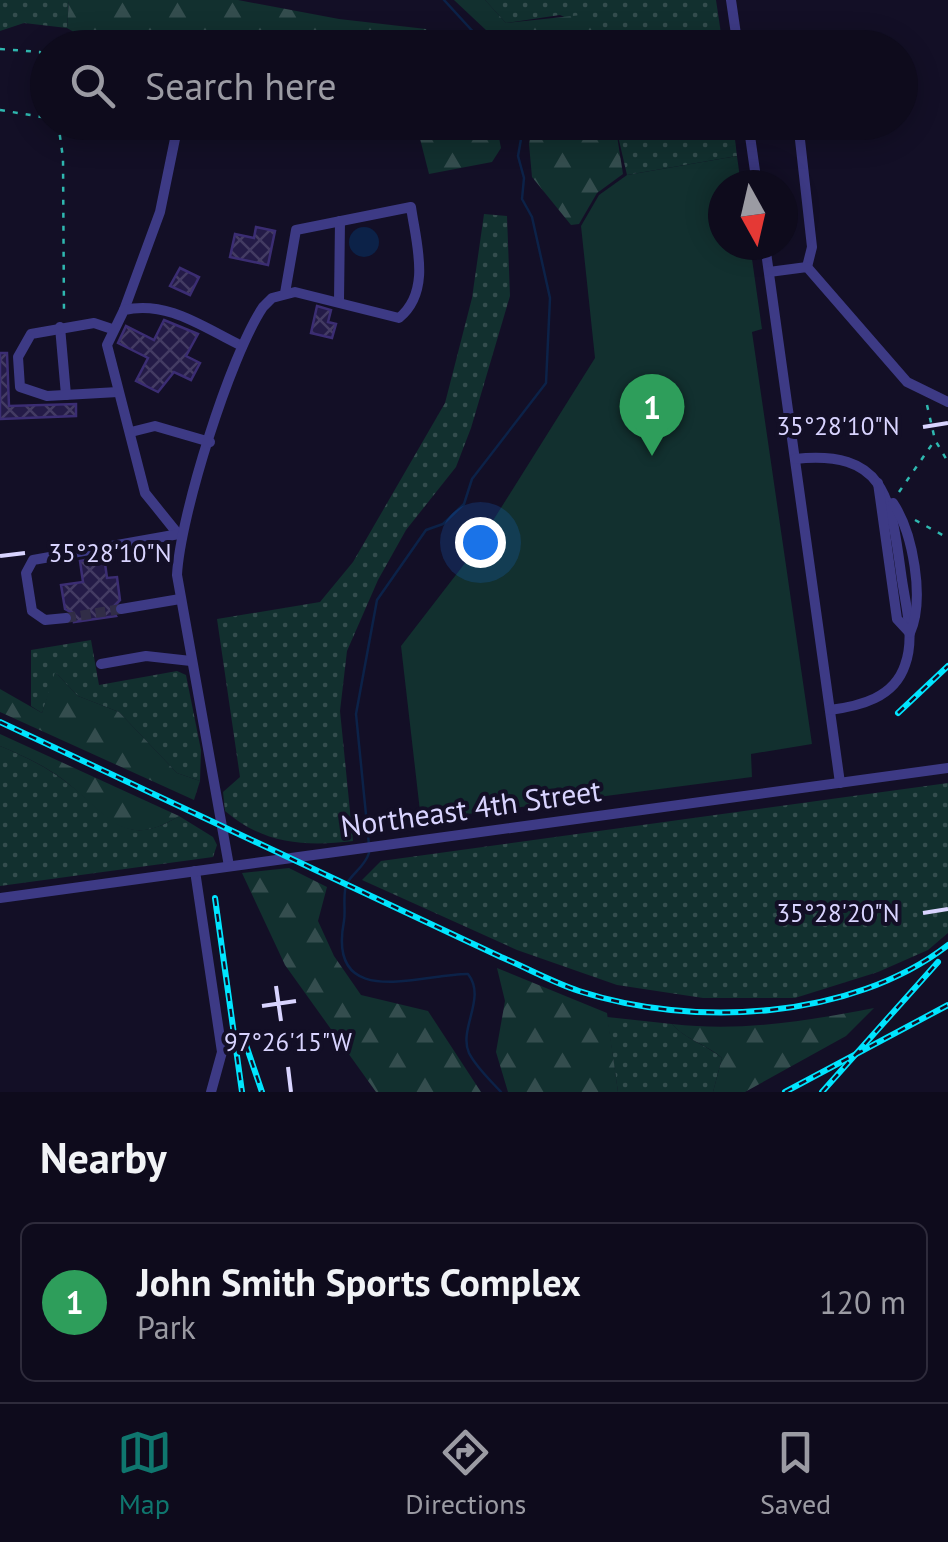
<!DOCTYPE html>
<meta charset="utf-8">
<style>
:root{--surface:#0e0b1c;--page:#1c1929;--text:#f1f3f6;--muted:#9b9ba3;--line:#2e2b3b;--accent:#0f766e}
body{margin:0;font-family:"PT Sans",sans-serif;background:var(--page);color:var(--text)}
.compass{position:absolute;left:708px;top:170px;width:90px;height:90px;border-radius:50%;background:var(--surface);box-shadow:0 5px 25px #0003;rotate:172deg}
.you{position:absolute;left:480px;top:542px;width:35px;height:35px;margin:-25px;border:8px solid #fff;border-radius:50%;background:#1a73e8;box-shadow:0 0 0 15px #1a73e833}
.badge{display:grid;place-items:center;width:65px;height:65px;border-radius:50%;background:var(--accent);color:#fff;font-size:32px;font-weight:700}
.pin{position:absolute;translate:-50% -82px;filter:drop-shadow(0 2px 5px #0008)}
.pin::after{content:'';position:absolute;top:52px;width:35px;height:30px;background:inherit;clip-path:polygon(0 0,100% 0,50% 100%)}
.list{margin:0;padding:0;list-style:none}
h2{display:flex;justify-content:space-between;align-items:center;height:130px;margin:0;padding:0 40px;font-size:42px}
h2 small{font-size:32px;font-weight:400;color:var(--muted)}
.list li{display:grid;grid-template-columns:65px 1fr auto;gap:30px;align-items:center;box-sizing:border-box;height:160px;margin:0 20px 20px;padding:0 20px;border:2px solid var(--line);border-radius:15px}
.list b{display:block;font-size:38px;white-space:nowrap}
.list p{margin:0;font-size:32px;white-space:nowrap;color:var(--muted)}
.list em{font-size:32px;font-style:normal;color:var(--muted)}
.icon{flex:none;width:55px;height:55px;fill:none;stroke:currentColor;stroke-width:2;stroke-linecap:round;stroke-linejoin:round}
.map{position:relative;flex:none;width:948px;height:1092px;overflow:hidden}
.search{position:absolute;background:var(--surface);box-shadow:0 5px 25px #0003;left:30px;right:30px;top:30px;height:110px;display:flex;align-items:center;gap:25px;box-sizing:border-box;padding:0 35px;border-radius:55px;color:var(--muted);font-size:38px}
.sheet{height:310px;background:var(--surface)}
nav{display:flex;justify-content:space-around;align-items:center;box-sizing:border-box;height:140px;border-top:2px solid var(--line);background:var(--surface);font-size:28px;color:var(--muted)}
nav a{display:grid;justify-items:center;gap:5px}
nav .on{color:var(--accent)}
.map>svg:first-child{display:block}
.grass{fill:url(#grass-dots)}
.forest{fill:url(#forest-firs)}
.park{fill:#12302f}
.water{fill:#0c2248}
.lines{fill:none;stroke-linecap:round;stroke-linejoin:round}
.stream{stroke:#0c2248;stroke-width:2.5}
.building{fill:url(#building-cross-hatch);stroke:#3b2d73;stroke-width:2.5}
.minor-tunnel{stroke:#312d47;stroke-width:10;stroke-dasharray:10 5;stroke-linecap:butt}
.path{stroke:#2fb8b0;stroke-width:2.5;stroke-dasharray:5 8;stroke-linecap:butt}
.minor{stroke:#3d3a85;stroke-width:10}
.rail-casing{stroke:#00e5ff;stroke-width:6}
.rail{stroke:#130f26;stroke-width:2.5;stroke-dasharray:8;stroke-linecap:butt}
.ticks{fill:none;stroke:#d9d4ff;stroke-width:4}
.labels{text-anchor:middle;stroke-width:8;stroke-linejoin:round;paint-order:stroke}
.street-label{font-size:30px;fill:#d9d4ff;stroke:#130f26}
.ticks-label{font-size:25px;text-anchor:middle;fill:#d9d4ff;stroke:#130f26;stroke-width:8;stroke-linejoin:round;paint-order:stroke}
</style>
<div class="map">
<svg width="948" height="1092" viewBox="0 0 948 1092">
<defs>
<pattern id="grass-dots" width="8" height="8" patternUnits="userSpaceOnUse" patternTransform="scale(2.5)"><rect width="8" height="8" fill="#12302f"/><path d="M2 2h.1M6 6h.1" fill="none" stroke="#344d4e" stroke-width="1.8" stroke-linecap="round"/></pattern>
<pattern id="forest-firs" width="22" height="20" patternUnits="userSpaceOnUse" patternTransform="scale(2.5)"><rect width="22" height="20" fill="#12302f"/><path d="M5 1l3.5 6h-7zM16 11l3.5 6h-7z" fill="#344d4e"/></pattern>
<pattern id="building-cross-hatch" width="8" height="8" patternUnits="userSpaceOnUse" patternTransform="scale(2.5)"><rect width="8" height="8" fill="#241b47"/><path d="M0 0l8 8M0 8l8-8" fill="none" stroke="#433b63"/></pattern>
</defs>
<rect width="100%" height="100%" fill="#130f26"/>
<g class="grass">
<polygon points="0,0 69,0 67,28 24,23 0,31"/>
<polygon points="485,0 716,0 723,47 600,47 596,32 560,15 506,23"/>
<polygon points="615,123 733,123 737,156 627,175"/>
<path d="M 484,214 L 507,216 L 510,296 L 471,428 L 456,467 L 406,530 L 378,580 L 347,651 L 340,711 L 353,841 C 306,847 263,844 225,811 L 223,792 L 240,777 L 217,619 L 320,602 L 353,562 L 445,403 L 472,298 Z"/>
<polygon points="91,640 99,685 177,671 186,675 201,750 200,781 177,773 119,712 78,696 56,673 42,713 31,706 31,650"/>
<path d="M 0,746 C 24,756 49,768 70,785 C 110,816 125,850 179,816 L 213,837 L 217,845 L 213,857 L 0,886 Z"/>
<polygon points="948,783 948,933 928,950 878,972 795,998 703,998 617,985 517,950 362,880 381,861"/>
<path d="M 607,1017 L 672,1024 C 686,1040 705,1044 722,1058 L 713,1092 L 618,1092 Z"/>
</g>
<g class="forest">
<polygon points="69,0 238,0 339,19 426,29 439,47 99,47 67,28"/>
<polygon points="454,0 485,0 506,23 582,15 596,32 600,47 504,47"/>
<polygon points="416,123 496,123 501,148 492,162 429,174"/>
<polygon points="533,123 615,123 623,174 597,193 579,224 571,225 532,177 529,144"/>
<polygon points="55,672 78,696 119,712 177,773 200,781 194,800 0,712 0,689 42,713"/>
<path d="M 0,734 L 179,816 C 125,850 109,817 70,785 C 50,768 24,756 0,746 Z"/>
<polygon points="289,868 327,887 318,921 334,956 361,995 428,1011 481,1092 376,1092 285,965 242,873"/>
<polygon points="497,968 607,1013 618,1092 508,1092 496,1052 505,1001"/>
<path d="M 874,1008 L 846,1036 L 745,1092 L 713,1092 L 722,1058 C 706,1044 686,1040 672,1024 C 742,1032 806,1021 874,1008 Z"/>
</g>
<polygon class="park" points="737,156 741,185 723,185 723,245 750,245 762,329 752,332 812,744 751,754 752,777 421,820 401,646 472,554 595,358 581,226 599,195 627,175"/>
<circle class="water" cx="364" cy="242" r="15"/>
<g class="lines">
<g class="stream">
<polyline points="444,0 488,48"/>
<polyline points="369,845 356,714 377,600 426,530 443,524 464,504 472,479 546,383 550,298 532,217 522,199 524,178 518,156 524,122"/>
<path d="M 369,853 C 365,866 354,872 347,883 C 342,893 346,910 344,921 C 326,1013 424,973 468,974 C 487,998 458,1029 469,1053 C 476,1067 490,1080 501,1092"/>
</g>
</g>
<g class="building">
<polygon points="256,227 275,231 268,265 230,257 235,234 254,238"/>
<polygon points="180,268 199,277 190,295 170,286"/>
<polygon points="317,306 331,310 328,322 336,324 332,338 311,333"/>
<polygon points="164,320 198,334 186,356 200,363 191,380 174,372 158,392 136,381 148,358 118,343 126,326 154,340"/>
<polygon points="0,353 7,353 9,406 76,404 76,416 0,419"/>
<polygon points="104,556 107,578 117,577 120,600 112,609 116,616 74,622 74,614 65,609 61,585 83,582 80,561"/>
</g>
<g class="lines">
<polyline class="minor-tunnel" points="66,618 121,609"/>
<g class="path">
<polyline points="0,49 40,52 48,65"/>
<polyline points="0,110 48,118"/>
<polyline points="58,122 63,158 64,316"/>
<polyline points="927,405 935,440 948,462"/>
<polyline points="899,492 935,440"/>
<polyline points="915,520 948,538"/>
</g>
<g class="minor">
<polyline points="731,0 738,48"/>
<polyline points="748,122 757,185"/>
<polyline points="798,122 812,247 807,267"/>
<polyline points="765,245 840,783"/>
<polyline points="769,272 807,267 907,382 948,402"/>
<polyline points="339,301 340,221"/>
<polyline points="124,310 160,212 176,134"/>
<polyline points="60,327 66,395"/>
<polyline points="112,329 94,323 31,334 18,357 20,387 47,396 118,392"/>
<polyline points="131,432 155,426 210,442"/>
<path d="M 795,459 C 890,449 891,504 902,580 C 906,607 915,638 905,665 C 894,698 860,706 830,710"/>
<path d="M 878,483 L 897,619 L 910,633 C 925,599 913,533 893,503"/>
<path d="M 178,534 L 145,493 L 107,345 L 124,310 C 168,300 204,328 242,346"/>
<polyline points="121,609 180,599"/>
<polyline points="66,618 45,620 32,611 26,573 33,560 179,534"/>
<polyline points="101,664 146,656 191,661"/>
<path d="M 229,866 L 177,575 C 180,516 230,356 263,307 L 272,298 L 295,292 L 399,318 C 432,291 416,243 411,207 L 296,230 L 285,293"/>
<polyline points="195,871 222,1052 211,1092"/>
<polyline points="0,898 948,768"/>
</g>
<defs>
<g id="rail">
<polyline points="898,713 948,666"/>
<path d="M 0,722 L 501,957 C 527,968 552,982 579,991 C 693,1028 851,1020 948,945"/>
<polyline points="215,898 242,1092"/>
<polyline points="246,1045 262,1092"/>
<polyline points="785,1092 948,1005"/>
<polyline points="822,1092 938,962"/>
</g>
</defs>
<use href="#rail" class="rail-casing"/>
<use href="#rail" class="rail"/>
</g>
<path class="ticks" d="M 923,427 L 948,423M 0,556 L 25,553M 923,913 L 948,909M 276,986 L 281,1021M 262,1006 L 296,1001M 288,1067 L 291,1092"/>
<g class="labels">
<g class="street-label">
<text transform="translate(471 809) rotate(-8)" y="10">Northeast 4th Street</text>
</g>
</g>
<g class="ticks-label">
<text x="838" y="435">35°28'10"N</text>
<text x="110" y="562">35°28'10"N</text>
<text x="838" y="922">35°28'20"N</text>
<text x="288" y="1051">97°26'15"W</text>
</g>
</svg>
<svg class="compass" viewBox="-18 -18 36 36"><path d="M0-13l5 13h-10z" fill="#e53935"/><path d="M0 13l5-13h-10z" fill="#9b9ba3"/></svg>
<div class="you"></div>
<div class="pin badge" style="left:652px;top:456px;background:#2e9e5b">1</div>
<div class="search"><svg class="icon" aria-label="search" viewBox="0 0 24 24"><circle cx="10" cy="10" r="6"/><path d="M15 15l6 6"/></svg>Search here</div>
</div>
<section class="sheet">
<h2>Nearby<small></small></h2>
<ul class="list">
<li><span class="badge" style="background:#2e9e5b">1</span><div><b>John Smith Sports Complex</b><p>Park</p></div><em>120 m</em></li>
</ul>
</section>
<nav>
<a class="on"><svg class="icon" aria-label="map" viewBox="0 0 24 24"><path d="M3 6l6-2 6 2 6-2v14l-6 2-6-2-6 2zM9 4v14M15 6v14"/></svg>Map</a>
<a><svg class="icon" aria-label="directions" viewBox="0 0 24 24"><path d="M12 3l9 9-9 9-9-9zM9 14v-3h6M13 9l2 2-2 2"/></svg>Directions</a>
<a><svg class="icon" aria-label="saved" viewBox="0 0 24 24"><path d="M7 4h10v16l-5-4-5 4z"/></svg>Saved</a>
</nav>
